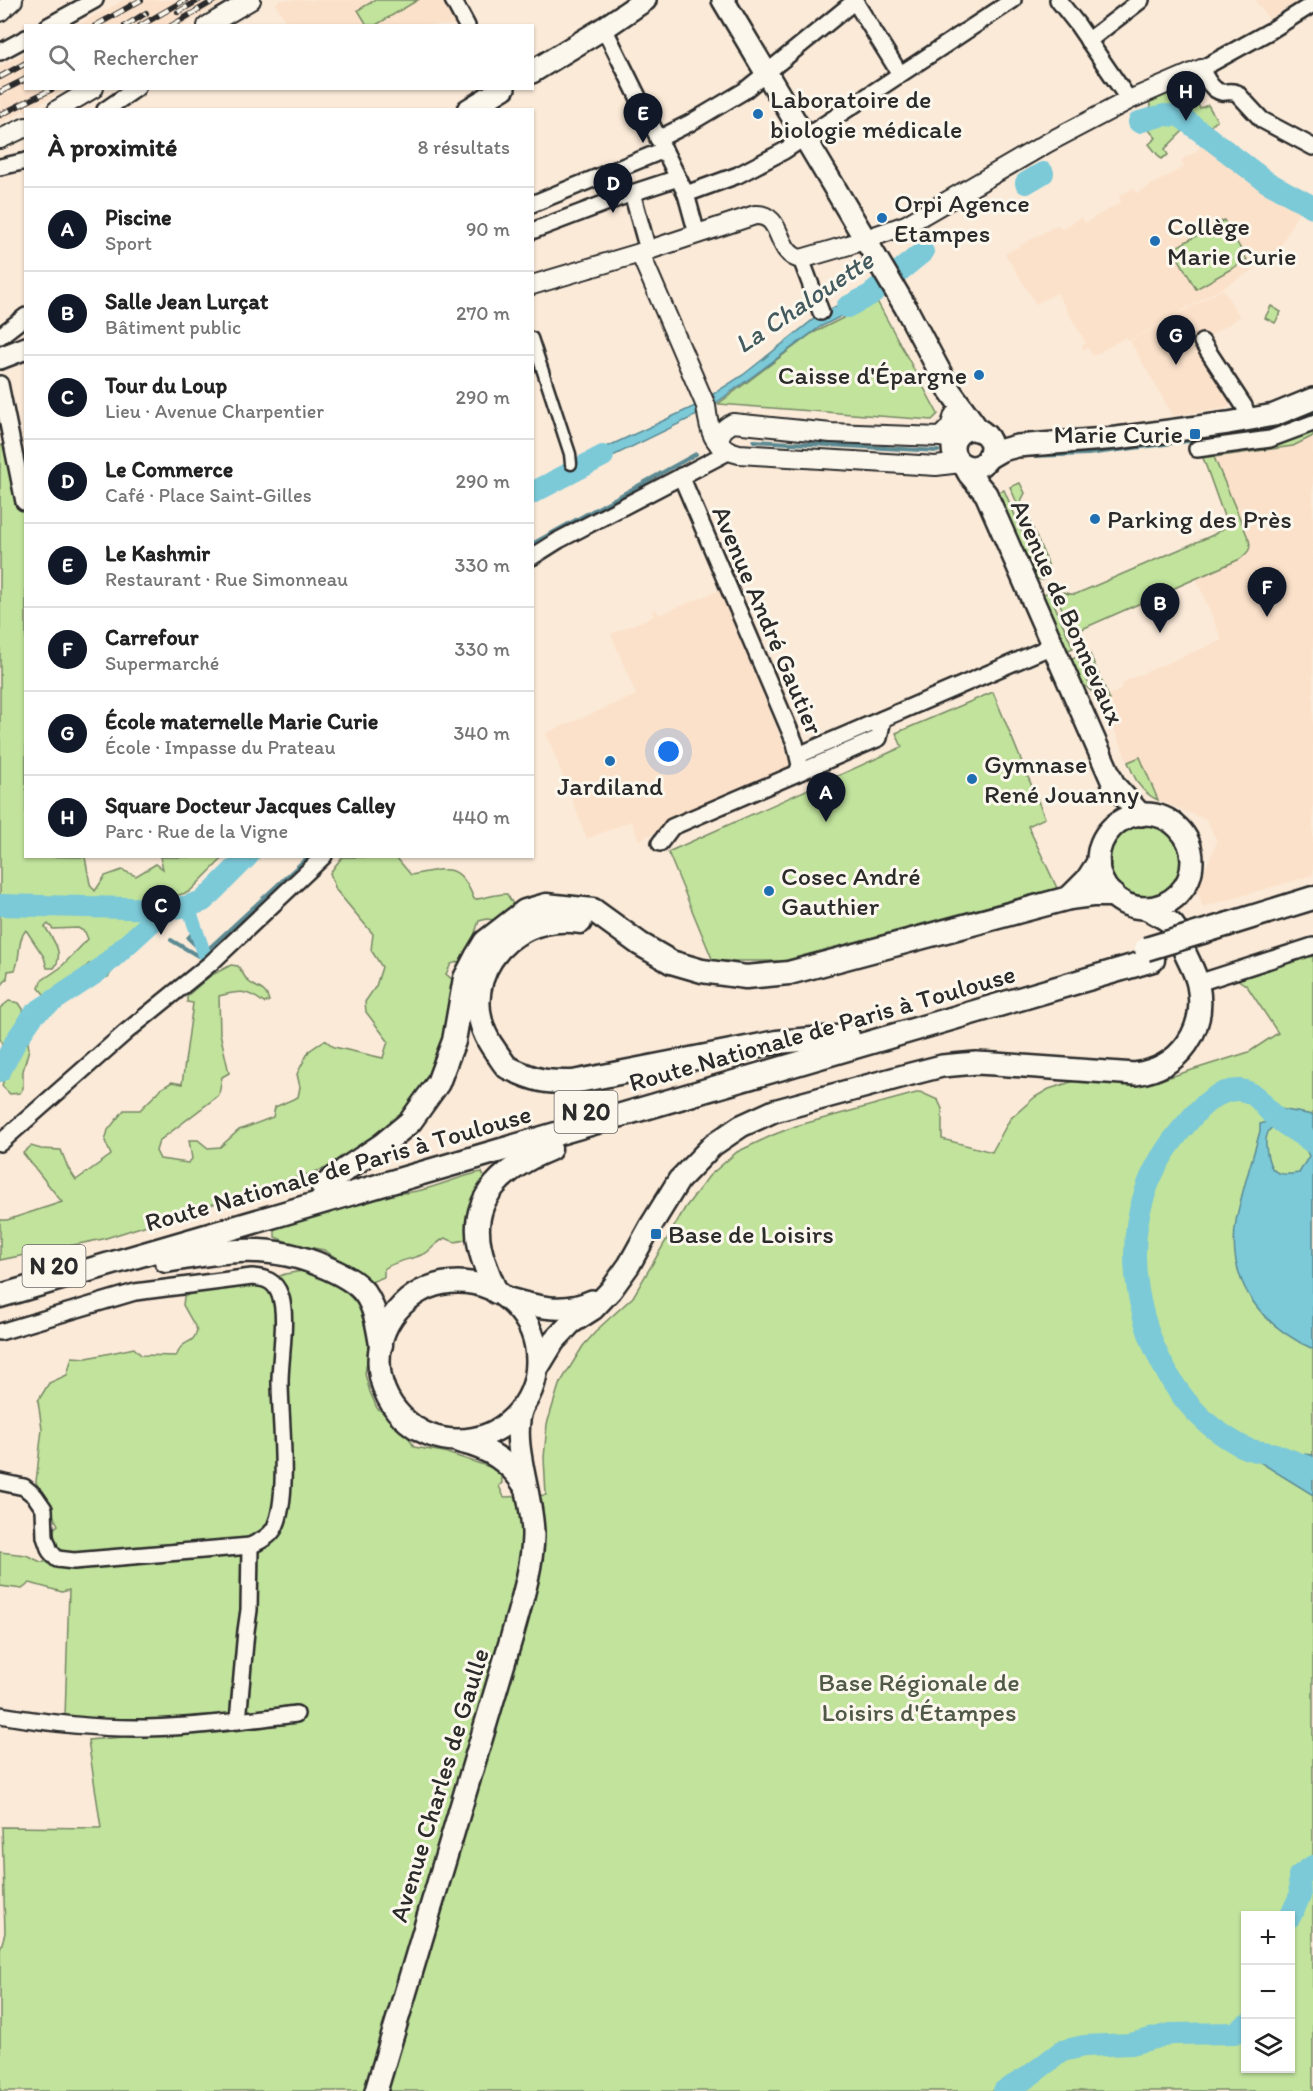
<!DOCTYPE html>
<html lang="fr">
<meta charset="utf-8">
<style>
:root{--surface:#fff;--page:#f2f2f2;--text:#222;--muted:#767676;--line:#e0e0e0;--accent:#111827}
body{margin:0;font-family:Itim,sans-serif;background:var(--page);color:var(--text)}
.controls{position:absolute;right:18px;bottom:18px;display:grid;overflow:hidden;border-radius:0px;box-shadow:0 2px 4px #0004}
.controls button{width:54px;height:54px;display:grid;place-items:center;padding:0;border:0;border-bottom:2px solid var(--line);background:var(--surface);color:var(--text);font:30px sans-serif}
.you{position:absolute;left:669px;top:752px;width:21px;height:21px;margin:-15px;border:4px solid #fff;border-radius:50%;background:#1a73e8;box-shadow:0 0 0 9px #1a73e833}
.badge{display:grid;place-items:center;width:39px;height:39px;border-radius:50%;background:var(--accent);color:#fff;font-size:20px;font-weight:700}
.pin{position:absolute;translate:-50% -50px;filter:drop-shadow(0 2px 3px #0008)}
.pin::after{content:'';position:absolute;top:32px;width:21px;height:18px;background:inherit;clip-path:polygon(0 0,100% 0,50% 100%)}
.list{margin:0;padding:0;list-style:none}
h2{display:flex;justify-content:space-between;align-items:center;height:78px;margin:0;padding:0 24px;font-size:26px}
h2 small{font-size:20px;font-weight:400;color:var(--muted)}
.list li{display:grid;grid-template-columns:39px 1fr auto;gap:18px;align-items:center;box-sizing:border-box;height:84px;padding:0 24px;border-top:2px solid var(--line)}
.list b{display:block;font-size:22px;white-space:nowrap}
.list p{margin:0;font-size:20px;white-space:nowrap;color:var(--muted)}
.list em{font-size:20px;font-style:normal;color:var(--muted)}
.icon{flex:none;width:33px;height:33px;fill:none;stroke:currentColor;stroke-width:2;stroke-linecap:round;stroke-linejoin:round}
.map{position:relative;flex:none;width:1313px;height:2091px;overflow:hidden}
.search{position:absolute;background:var(--surface);box-shadow:0 2px 4px #0004;left:24px;top:24px;width:510px;height:66px;display:flex;align-items:center;gap:15px;box-sizing:border-box;padding:0 21px;border-radius:0px;color:var(--muted);font-size:22px}
.panel{position:absolute;background:var(--surface);box-shadow:0 2px 4px #0004;left:24px;top:108px;width:510px;height:750px;border-radius:0px}
.map>svg:first-child{display:block}
.built{fill:#fbe1ca}
.green{fill:#c1e39c;stroke:#768764;stroke-width:1.5;fill-rule:evenodd}
.water{fill:#7bc9d8;stroke:#5b8a93;stroke-width:1.5;fill-rule:evenodd}
.lines{fill:none;stroke-linecap:round;stroke-linejoin:round}
.stream{stroke:#5b8a93;stroke-width:4}
.canal{stroke:#7bc9d8;stroke-width:14}
.river{stroke:#7bc9d8;stroke-width:22}
.pedestrian-casing{stroke:#2b2b2b;stroke-width:15}
.minor-casing{stroke:#2b2b2b;stroke-width:20}
.tertiary-casing{stroke:#2b2b2b;stroke-width:22}
.secondary-casing{stroke:#2b2b2b;stroke-width:26}
.primary-casing{stroke:#2b2b2b;stroke-width:27}
.pedestrian{stroke:#fbf7ec;stroke-width:10}
.minor{stroke:#fbf7ec;stroke-width:15}
.tertiary{stroke:#fbf7ec;stroke-width:18}
.secondary{stroke:#fbf7ec;stroke-width:21}
.primary{stroke:#fbf7ec;stroke-width:22}
.rail-casing{stroke:#2b2b2b;stroke-width:6}
.rail{stroke:#fbf7ec;stroke-width:4;stroke-dasharray:11;stroke-linecap:butt}
.primary-bridge-casing{stroke:#2b2b2b;stroke-width:27;stroke-linecap:butt}
.primary-bridge{stroke:#fbf7ec;stroke-width:22}
.poi-dot{fill:#1f6fb2;stroke:#fbf7ec;stroke-width:2}
.labels{text-anchor:middle;stroke-width:6;stroke-linejoin:round;paint-order:stroke}
.shield{fill:#fbf7ec;stroke:#696865;stroke-width:1.5}
.shield-label{font-size:24px;font-weight:bold;fill:#2b2b2b}
.poi-label{font-size:26px;fill:#2b2b2b;stroke:#fbf7ec;text-anchor:start}
.street-label{font-size:26px;fill:#2b2b2b;stroke:#fbf7ec}
.park-label{font-size:26px;fill:#505947;stroke:#fbf7ec}
.water-label{font-size:27px;font-style:italic;fill:#435a5f;stroke:#fbf7ec}
</style>
<div class="map">
<svg width="1313" height="2091" viewBox="0 0 1313 2091">
<rect width="100%" height="100%" fill="#fbead8"/>
<filter id="ink" filterUnits="userSpaceOnUse"><feTurbulence type="fractalNoise" baseFrequency=".0167" numOctaves="2"/><feDisplacementMap in="SourceGraphic" scale="12" xChannelSelector="R" yChannelSelector="G"/><feConvolveMatrix kernelMatrix="1 2 1 2 8 2 1 2 1" color-interpolation-filters="sRGB"/></filter>
<g filter="url(#ink)">
<g class="built">
<polygon points="124,0 227,0 184,25 78,25"/>
<polygon points="281,0 445,0 459,25 288,25 275,4"/>
<polygon points="1255,0 1300,0 1269,19"/>
<polygon points="25,53 26,88 69,89 0,123 0,66"/>
<polygon points="1203,144 1302,206 1270,266 1257,268 1129,341 1126,337 1093,356 1088,348 1084,350 1082,346 1086,343 1057,293 1036,304 1005,254 1057,225 1062,229 1082,217 1085,223 1121,202 1119,196 1134,188 1137,193 1184,167 1181,160 1196,152"/>
<polygon points="1223,289 1240,317 1195,345 1232,402 1227,408 1173,416 1130,341"/>
<polygon points="1313,436 1313,875 1203,907 1197,889 1217,842 1207,820 1158,800 1140,758 1128,762 1112,724 1117,719 1108,695 1119,691 1124,682 1132,678 1222,640 1196,578 1240,559 1251,546 1214,456 1293,446"/>
<polygon points="720,590 794,770 639,840 631,821 587,839 546,733 636,695 611,634 654,616 652,610 656,609 659,615"/>
</g>
<g class="green">
<polygon points="375,0 418,0 376,25 367,25 358,10"/>
<polygon points="1185,82 1200,108 1208,105 1217,120 1206,130 1199,127 1196,130 1195,133 1188,126 1165,149 1168,155 1161,159 1149,144 1156,138 1148,129 1157,125 1148,99"/>
<polygon points="1224,220 1247,260 1196,289 1173,249"/>
<polygon points="877,301 938,414 932,420 718,404 811,334"/>
<polygon points="1271,306 1281,312 1275,323 1265,318"/>
<path d="M 1313,430 L 1313,436 L 1293,446 L 1214,457 L 1249,540 C 1252,550 1247,553 1240,559 L 1073,633 L 1054,591 C 1061,589 1068,596 1076,594 L 1213,535 L 1224,528 L 1226,522 L 1201,452 L 1293,440 Z"/>
<path d="M 8,443 L 13,464 L 26,462 L 26,856 L 85,857 L 90,884 L 95,891 L 105,876 L 122,870 L 136,876 L 156,864 L 163,869 L 160,857 L 224,857 L 189,892 L 172,897 L 135,925 L 126,952 L 108,977 L 99,979 L 89,964 L 70,981 L 61,1004 L 53,1005 L 39,988 L 41,981 L 60,968 L 88,939 L 85,932 L 78,928 L 53,929 L 48,924 L 45,927 C 53,939 65,954 54,968 L 47,968 L 44,957 L 26,930 C 17,940 21,957 15,970 L 8,971 L 7,979 L 0,987 L 0,446 Z"/>
<polygon points="1020,483 1025,493 1021,501 1048,564 1048,574 1010,487"/>
<polygon points="1004,490 1043,580 1032,578 995,494"/>
<polygon points="1049,592 1073,648 1063,652 1039,596"/>
<polygon points="1089,652 1110,700 1105,702 1083,655"/>
<polygon points="1077,657 1093,693 1075,676 1067,661"/>
<polygon points="993,692 1045,818 1028,826 1057,888 783,961 713,961 668,852 902,747 896,733"/>
<path d="M 1140,757 L 1158,800 C 1140,792 1135,779 1128,762 Z"/>
<circle cx="1146" cy="861" r="36"/>
<path d="M 342,857 L 396,857 L 411,875 C 446,869 459,860 474,899 C 486,899 494,893 507,894 L 518,913 L 503,921 L 487,919 L 479,921 L 466,959 L 451,964 L 446,974 L 455,982 L 463,1009 L 417,1110 L 352,1160 L 103,1239 L 0,1260 L 0,1220 L 7,1220 L 62,1202 L 23,1153 L 31,1146 L 41,1149 L 61,1150 L 68,1168 L 76,1180 L 111,1155 L 105,1141 L 108,1130 L 124,1110 L 140,1110 L 162,1088 L 172,1082 L 182,1084 L 193,1003 L 187,1002 L 187,996 L 210,976 L 231,965 L 238,966 C 241,970 244,976 247,980 C 255,989 266,987 269,1001 L 264,1003 C 246,989 240,991 219,996 L 220,1033 L 229,1073 L 222,1077 L 219,1095 L 159,1141 L 156,1151 L 160,1159 L 188,1163 L 192,1159 L 189,1140 L 198,1140 L 208,1148 L 220,1147 L 239,1130 L 273,1117 L 275,1107 L 298,1097 L 300,1087 L 297,1074 L 309,1051 L 325,1040 L 334,1047 L 383,1058 L 388,1041 L 366,1012 L 365,1002 L 376,986 L 382,967 L 371,950 L 373,934 L 336,890 L 330,873 Z"/>
<path d="M 1313,951 L 1313,2091 L 0,2091 L 0,1950 L 5,1933 L 2,1827 L 101,1828 L 88,1740 L 122,1737 L 121,1723 L 65,1717 L 69,1590 L 62,1592 L 30,1583 L 22,1589 L 0,1586 L 0,1552 L 26,1555 L 41,1562 L 61,1562 L 50,1540 L 50,1532 L 58,1525 L 36,1482 L 42,1429 L 38,1401 L 49,1383 L 67,1375 L 72,1357 L 87,1358 L 134,1348 L 141,1355 L 176,1356 C 177,1356 180,1347 181,1347 C 188,1340 194,1343 197,1330 L 183,1305 L 184,1297 L 193,1292 L 261,1283 L 285,1274 L 302,1271 L 339,1285 L 361,1308 L 371,1335 L 365,1374 L 370,1392 L 377,1408 L 404,1429 L 414,1447 L 444,1452 L 496,1469 L 501,1475 L 502,1483 L 499,1486 L 504,1497 L 546,1495 L 544,1458 L 547,1424 L 559,1385 L 583,1346 L 600,1327 L 633,1297 L 685,1208 L 709,1176 L 737,1152 L 773,1135 L 796,1126 L 920,1092 L 938,1100 L 942,1109 L 942,1139 L 992,1152 L 1010,1119 L 1035,1097 L 1049,1089 L 1074,1081 L 1128,1085 L 1157,1081 L 1249,1052 L 1278,1033 L 1247,986 L 1234,977 ZM 1246,1916 L 1290,1916 L 1290,2068 L 1246,2068 Z"/>
<polygon points="9,1001 19,1003 23,1009 29,1049 23,1071 23,1088 20,1093 10,1094 2,1086 6,1071 6,1052 0,1039 0,1008"/>
<path d="M 482,1172 L 485,1179 L 484,1187 L 465,1240 L 455,1242 L 445,1238 C 437,1242 432,1249 426,1253 C 412,1260 396,1260 384,1269 L 384,1277 L 366,1284 L 338,1259 L 324,1250 L 292,1244 L 275,1237 L 275,1228 L 278,1225 L 385,1192 C 415,1199 452,1177 482,1172 Z"/>
</g>
<g class="water">
<polygon points="871,288 877,298 820,327 716,403 713,394 743,375 819,315"/>
<polygon points="695,406 699,414 576,474 572,463"/>
<polygon points="570,466 573,475 533,497 533,487"/>
<path d="M 1280,1109 L 1313,1115 L 1313,1349 C 1260,1325 1226,1281 1236,1221 C 1242,1190 1252,1161 1260,1131 L 1260,1124 L 1271,1121 ZM 1286,1121 C 1294,1128 1295,1134 1300,1143 C 1304,1148 1307,1150 1309,1156 L 1299,1173 C 1292,1174 1282,1176 1275,1171 C 1268,1167 1264,1143 1267,1135 C 1269,1127 1278,1123 1286,1121 Z"/>
<polygon points="1247,1449 1313,1455 1313,1495 1258,1461"/>
</g>
<g class="lines">
<g class="stream">
<polyline points="754,441 938,451"/>
<polyline points="1030,456 1088,454 1249,433 1282,426 1313,412"/>
<polyline points="532,544 696,454"/>
<polyline points="188,906 196,929 188,938 204,953"/>
<polyline points="171,940 198,956 204,953 309,856"/>
</g>
<polyline class="canal" points="188,906 204,953"/>
<g class="river">
<polyline points="1139,122 1164,115 1180,116 1267,182 1313,207"/>
<polyline points="1026,183 1043,173"/>
<polyline points="847,307 870,295 923,252"/>
<polyline points="532,493 603,456"/>
<polyline points="0,905 169,909"/>
<polyline points="0,1071 17,1039 35,1013 97,972 155,919 169,909 188,906 203,901 248,856"/>
<path d="M 1313,1143 C 1301,1134 1287,1127 1275,1117 C 1263,1107 1258,1092 1240,1090 C 1218,1089 1201,1106 1188,1122 C 1169,1143 1152,1169 1144,1196 C 1119,1269 1148,1371 1206,1422 C 1215,1430 1237,1445 1248,1449 C 1256,1452 1266,1452 1275,1454 C 1288,1459 1300,1464 1313,1469"/>
<polyline points="1290,1917 1300,1896 1299,1876 1313,1866"/>
<polyline points="1004,2091 1028,2077 1062,2051 1084,2046 1131,2044 1171,2034 1235,2033 1246,2025"/>
</g>
<defs>
<polyline id="pedestrian" points="532,338 570,454 571,464"/>
<g id="minor">
<polyline points="453,0 467,26"/>
<polyline points="854,0 900,74"/>
<polyline points="1058,0 1077,24 1129,100"/>
<path d="M 1313,4 L 1270,31 L 1201,69 C 1206,77 1211,90 1221,92 C 1228,93 1230,90 1237,93 L 1262,120 L 1313,147"/>
<polyline points="48,26 95,0"/>
<polyline points="604,28 686,194 697,234"/>
<polyline points="1088,41 1141,0"/>
<polyline points="0,52 26,38"/>
<polyline points="105,110 137,88"/>
<polyline points="658,139 690,123 744,91 856,0"/>
<polyline points="0,167 26,161"/>
<polyline points="632,193 648,250"/>
<polyline points="686,194 738,175 784,151 1013,0"/>
<polyline points="532,204 664,150"/>
<polyline points="532,231 632,193 678,178"/>
<polyline points="801,259 821,312"/>
<polyline points="0,336 26,316"/>
<polyline points="1202,342 1244,406 1249,420"/>
<polyline points="0,384 24,502"/>
<polyline points="1197,449 1270,439 1313,423"/>
<polyline points="681,476 795,743 800,765 797,773"/>
<polyline points="532,557 559,540 728,452"/>
<polyline points="799,755 1052,646"/>
<polyline points="660,843 672,827 879,738 883,719"/>
<polyline points="1198,983 1313,946"/>
<polyline points="0,1143 126,1032 211,963 324,856"/>
<path d="M 0,1332 L 135,1292 L 252,1277 C 266,1278 275,1281 280,1295 C 288,1314 280,1359 280,1381 C 280,1418 290,1496 275,1527 C 270,1537 260,1541 250,1546 L 249,1610 L 246,1631 L 238,1721"/>
<polyline points="0,1482 24,1487 35,1496 44,1509 45,1537 50,1551 57,1559 74,1561 250,1546"/>
<path d="M 0,1715 C 48,1723 97,1729 146,1728 C 196,1727 247,1720 296,1714"/>
</g>
<g id="tertiary">
<polyline points="0,12 13,0"/>
<polyline points="207,26 251,0"/>
<polyline points="57,110 94,88"/>
<polyline points="0,139 26,127"/>
<path d="M 640,253 L 706,406 C 709,430 712,448 739,454 L 936,466 L 960,463"/>
<path d="M 532,285 L 640,253 L 755,215 C 784,213 775,255 801,259 L 849,245 L 906,225 L 1049,142 L 1129,100 L 1201,69"/>
<polyline points="940,437 950,427 954,415"/>
<path d="M 719,445 C 720,433 722,429 733,423 L 831,433 L 940,437 L 955,440"/>
</g>
<g id="secondary">
<polyline points="723,0 906,308 950,391 979,431"/>
<polyline points="532,72 604,28 645,0"/>
<polyline points="468,110 504,88"/>
<polyline points="0,358 26,348"/>
<circle cx="972" cy="448" r="19"/>
<polyline points="988,458 1002,450 1017,446 1117,438 1228,423 1274,415 1313,399"/>
<polyline points="964,465 969,474 986,494 1114,785 1141,815"/>
<circle cx="1145" cy="861" r="47"/>
<circle cx="458" cy="1361" r="79"/>
<path d="M 509,1299 C 537,1307 564,1314 592,1301"/>
<path d="M 537,1369 L 554,1341 L 571,1323 L 593,1309 L 611,1290 L 629,1265 L 650,1227 L 679,1180 L 713,1145 L 741,1126 L 774,1111 L 911,1074 L 942,1066 L 976,1063 L 995,1064 L 1135,1074 C 1180,1068 1207,1030 1198,985 C 1196,974 1190,964 1186,955 C 1182,946 1179,932 1173,925 C 1166,918 1154,913 1146,908"/>
<path d="M 460,1442 C 488,1448 509,1461 524,1485"/>
<path d="M 376,2091 L 512,1636 C 521,1603 532,1570 533,1536 C 534,1498 509,1443 522,1408"/>
</g>
<g id="primary">
<polyline points="1069,898 1087,880 1098,863"/>
<path d="M 580,922 C 503,910 449,990 496,1052 C 500,1057 503,1063 507,1067 C 510,1069 516,1071 520,1073 C 541,1082 550,1082 573,1082 L 777,1042 L 848,1036"/>
<polyline points="1229,924 1313,898"/>
<polyline points="323,1187 346,1169 382,1145 410,1122 438,1083 447,1059 454,1041 465,978 476,957 485,942 525,911 546,905 593,910 640,944 671,962 702,971 746,977 789,973 1069,898 1092,895 1113,895"/>
<path d="M 166,1261 C 223,1251 269,1242 325,1267 C 339,1273 354,1280 364,1292 C 375,1306 378,1327 381,1345"/>
<path d="M 496,1292 C 490,1277 483,1263 480,1248 C 468,1195 508,1166 550,1149"/>
<polyline points="0,1296 1153,960"/>
</g>
</defs>
<use href="#pedestrian" class="pedestrian-casing"/>
<use href="#minor" class="minor-casing"/>
<use href="#tertiary" class="tertiary-casing"/>
<use href="#secondary" class="secondary-casing"/>
<use href="#primary" class="primary-casing"/>
<use href="#pedestrian" class="pedestrian"/>
<use href="#minor" class="minor"/>
<use href="#tertiary" class="tertiary"/>
<use href="#secondary" class="secondary"/>
<use href="#primary" class="primary"/>
<defs>
<g id="rail">
<polyline points="178,12 199,0"/>
<polyline points="95,26 141,0"/>
<polyline points="125,26 146,13"/>
<polyline points="140,26 185,0"/>
<polyline points="171,26 215,0"/>
<polyline points="0,77 26,63"/>
<polyline points="0,92 26,79"/>
<polyline points="0,115 54,88"/>
</g>
</defs>
<use href="#rail" class="rail-casing"/>
<use href="#rail" class="rail"/>
<defs>
<polyline id="primary-bridge" points="1146,949 1229,924"/>
</defs>
<use href="#primary-bridge" class="primary-bridge-casing"/>
<use href="#primary-bridge" class="primary-bridge"/>
</g>
</g>
<g class="poi-dot">
<circle cx="758" cy="114" r="6"/>
<circle cx="882" cy="218" r="6"/>
<circle cx="1155" cy="241" r="6"/>
<circle cx="979" cy="375" r="6"/>
<rect x="1189" y="428" width="12" height="12" rx="3"/>
<circle cx="1095" cy="519" r="6"/>
<circle cx="610" cy="761" r="6"/>
<circle cx="972" cy="779" r="6"/>
<circle cx="769" cy="891" r="6"/>
<rect x="650" y="1228" width="12" height="12" rx="3"/>
</g>
<g class="labels">
<g class="shield">
<rect x="554.5" y="1091" width="63" height="42" rx="4.5"/>
<rect x="22.5" y="1245" width="63" height="42" rx="4.5"/>
</g>
<g class="shield-label">
<text x="586" y="1120">N 20</text>
<text x="54" y="1274">N 20</text>
</g>
<g class="poi-label">
<text x="770" y="108">Laboratoire de<tspan x="770" dy="30">biologie médicale</tspan></text>
<text x="894" y="212">Orpi Agence<tspan x="894" dy="30">Etampes</tspan></text>
<text x="1167" y="235">Collège<tspan x="1167" dy="30">Marie Curie</tspan></text>
<text x="967" y="384" text-anchor="end">Caisse d'Épargne</text>
<text x="1183" y="443" text-anchor="end">Marie Curie</text>
<text x="1107" y="528">Parking des Près</text>
<text x="984" y="773">Gymnase<tspan x="984" dy="30">René Jouanny</tspan></text>
<text x="610" y="795" text-anchor="middle">Jardiland</text>
<text x="781" y="885">Cosec André<tspan x="781" dy="30">Gauthier</tspan></text>
<text x="668" y="1243">Base de Loisirs</text>
</g>
<g class="street-label">
<text transform="translate(1068 612) rotate(66)" y="9">Avenue de Bonnevaux</text>
<text transform="translate(768 620) rotate(67)" y="9">Avenue André Gautier</text>
<text transform="translate(822 1028) rotate(-16)" y="9">Route Nationale de Paris à Toulouse</text>
<text transform="translate(338 1168) rotate(-16)" y="9">Route Nationale de Paris à Toulouse</text>
<text transform="translate(439 1785) rotate(-73)" y="9">Avenue Charles de Gaulle</text>
</g>
<g class="park-label">
<text x="919" y="1691">Base Régionale de<tspan x="919" dy="30">Loisirs d'Étampes</tspan></text>
</g>
<g class="water-label">
<text transform="translate(804 302) rotate(-34)" y="9">La Chalouette</text>
</g>
</g>
</svg>
<div class="controls">
<button>+</button>
<button>−</button>
<button><svg class="icon" aria-label="layers" viewBox="0 0 24 24"><path d="M12 4l9 5-9 5-9-5zM3 14l9 5 9-5"/></svg></button>
</div>
<div class="you"></div>
<div class="pin badge" style="left:826px;top:822px">A</div>
<div class="pin badge" style="left:1160px;top:633px">B</div>
<div class="pin badge" style="left:161px;top:935px">C</div>
<div class="pin badge" style="left:613px;top:213px">D</div>
<div class="pin badge" style="left:643px;top:143px">E</div>
<div class="pin badge" style="left:1267px;top:617px">F</div>
<div class="pin badge" style="left:1176px;top:365px">G</div>
<div class="pin badge" style="left:1186px;top:121px">H</div>
<div class="search"><svg class="icon" aria-label="search" viewBox="0 0 24 24"><circle cx="10" cy="10" r="6"/><path d="M15 15l6 6"/></svg>Rechercher</div>
<section class="panel">
<h2>À proximité<small>8 résultats</small></h2>
<ul class="list">
<li><span class="badge">A</span><div><b>Piscine</b><p>Sport</p></div><em>90 m</em></li>
<li><span class="badge">B</span><div><b>Salle Jean Lurçat</b><p>Bâtiment public</p></div><em>270 m</em></li>
<li><span class="badge">C</span><div><b>Tour du Loup</b><p>Lieu · Avenue Charpentier</p></div><em>290 m</em></li>
<li><span class="badge">D</span><div><b>Le Commerce</b><p>Café · Place Saint-Gilles</p></div><em>290 m</em></li>
<li><span class="badge">E</span><div><b>Le Kashmir</b><p>Restaurant · Rue Simonneau</p></div><em>330 m</em></li>
<li><span class="badge">F</span><div><b>Carrefour</b><p>Supermarché</p></div><em>330 m</em></li>
<li><span class="badge">G</span><div><b>École maternelle Marie Curie</b><p>École · Impasse du Prateau</p></div><em>340 m</em></li>
<li><span class="badge">H</span><div><b>Square Docteur Jacques Calley</b><p>Parc · Rue de la Vigne</p></div><em>440 m</em></li>
</ul>
</section>
</div>
